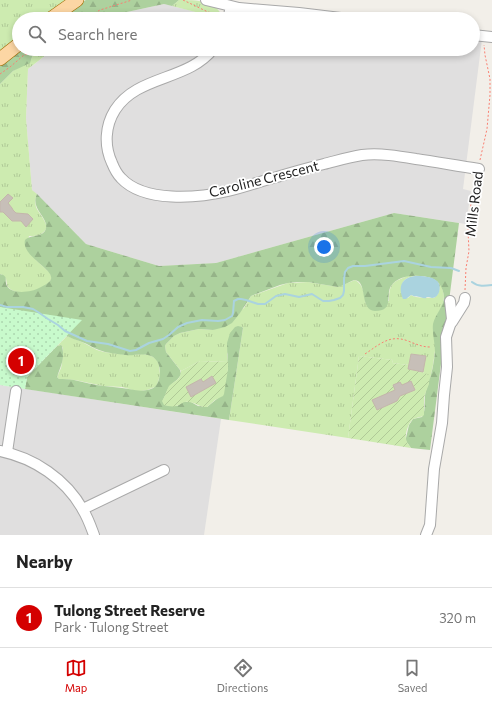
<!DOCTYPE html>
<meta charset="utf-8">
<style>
:root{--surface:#fff;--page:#f6f6f6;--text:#222;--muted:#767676;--line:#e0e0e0;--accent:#d40000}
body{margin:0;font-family:Commissioner,sans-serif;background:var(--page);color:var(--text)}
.you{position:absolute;left:324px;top:247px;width:14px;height:14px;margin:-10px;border:3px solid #fff;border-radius:50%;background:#1a73e8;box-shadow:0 0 0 6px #1a73e833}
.badge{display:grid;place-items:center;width:26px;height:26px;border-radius:50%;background:var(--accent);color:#fff;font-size:13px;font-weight:700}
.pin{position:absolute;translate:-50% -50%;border:2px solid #fff;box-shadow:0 1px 4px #0006}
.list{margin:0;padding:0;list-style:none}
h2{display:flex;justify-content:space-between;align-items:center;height:52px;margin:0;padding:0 16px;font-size:17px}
h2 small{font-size:13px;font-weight:400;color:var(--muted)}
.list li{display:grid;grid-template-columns:26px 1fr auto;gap:12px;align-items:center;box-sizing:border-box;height:60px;padding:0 16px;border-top:1px solid var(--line)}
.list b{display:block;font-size:15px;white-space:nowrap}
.list p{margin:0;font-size:13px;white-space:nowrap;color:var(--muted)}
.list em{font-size:13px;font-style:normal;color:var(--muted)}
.icon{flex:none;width:22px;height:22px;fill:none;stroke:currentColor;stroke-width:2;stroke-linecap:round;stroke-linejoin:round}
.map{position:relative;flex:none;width:492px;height:535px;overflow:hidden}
.search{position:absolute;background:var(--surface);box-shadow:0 2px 6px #0003;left:12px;right:12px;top:12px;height:44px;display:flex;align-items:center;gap:10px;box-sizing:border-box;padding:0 14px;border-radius:22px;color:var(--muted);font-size:15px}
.sheet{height:112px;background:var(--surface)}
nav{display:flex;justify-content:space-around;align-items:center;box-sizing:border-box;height:56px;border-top:1px solid var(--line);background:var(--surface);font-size:11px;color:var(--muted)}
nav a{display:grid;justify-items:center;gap:2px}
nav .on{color:var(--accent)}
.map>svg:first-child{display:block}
.residential{fill:#e0dfdf}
.grass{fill:url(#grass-tufts)}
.forest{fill:url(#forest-firs)}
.park{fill:url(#park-dots)}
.garden{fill:url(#garden-furrows)}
.water{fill:#aad3df}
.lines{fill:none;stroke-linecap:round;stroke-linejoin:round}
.stream{stroke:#aad3df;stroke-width:2}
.building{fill:#c7bfb8;stroke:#c4b6ab}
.minor-casing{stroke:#a9a9a9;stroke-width:12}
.major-casing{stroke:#a06b00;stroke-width:14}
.path{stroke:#fa8072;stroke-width:1;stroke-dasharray:2 2;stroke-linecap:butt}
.minor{stroke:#fff;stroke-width:10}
.major{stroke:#fcd6a4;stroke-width:13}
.labels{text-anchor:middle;stroke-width:3.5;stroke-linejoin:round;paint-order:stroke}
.street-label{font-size:14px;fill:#222;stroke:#fff}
</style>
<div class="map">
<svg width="492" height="535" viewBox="0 0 492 535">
<defs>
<pattern id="grass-tufts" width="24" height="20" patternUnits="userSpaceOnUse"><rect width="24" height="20" fill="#cdebb0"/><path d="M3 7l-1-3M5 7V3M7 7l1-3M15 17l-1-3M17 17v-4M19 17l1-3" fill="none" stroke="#b0c997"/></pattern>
<pattern id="forest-firs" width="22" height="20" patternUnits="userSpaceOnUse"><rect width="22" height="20" fill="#add19e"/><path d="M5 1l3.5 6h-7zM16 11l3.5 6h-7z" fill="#95b388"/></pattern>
<pattern id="park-dots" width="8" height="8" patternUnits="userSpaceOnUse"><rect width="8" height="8" fill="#c8facc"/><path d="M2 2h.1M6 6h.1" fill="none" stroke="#acd6af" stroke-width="1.8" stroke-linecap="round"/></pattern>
<pattern id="garden-furrows" width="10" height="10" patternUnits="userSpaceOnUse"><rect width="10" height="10" fill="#cdebb0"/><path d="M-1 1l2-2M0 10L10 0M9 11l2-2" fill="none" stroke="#b0c997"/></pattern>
</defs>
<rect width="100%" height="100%" fill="#f2efe9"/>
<g class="residential">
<polygon points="164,4 225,19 105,19 113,15"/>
<polygon points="473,38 482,39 463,189 471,191 466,224 394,213 216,263 159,266 86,244 32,190 26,118 28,69 54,49 473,49"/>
<polygon points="0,385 221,419 204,535 0,535"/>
</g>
<g class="grass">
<polygon points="0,0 72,0 45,19 19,19 19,40 0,55"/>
<path d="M 179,0 C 195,0 218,0 223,19 L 172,6 Z"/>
<polygon points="249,12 286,15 285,19 234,19 238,15"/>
<path d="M 38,49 L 49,49 L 51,51 L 28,69 L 26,118 L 32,190 L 37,194 C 35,198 35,203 36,207 C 39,215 54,227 41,234 C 38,236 33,236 29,236 L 26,248 L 37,261 L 50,273 L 52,278 C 47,290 19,298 9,288 C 6,285 7,282 6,279 C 5,277 3,276 1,274 L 0,274 L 0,84 L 13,71 L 31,60 L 33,54 Z"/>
<path d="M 410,275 L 415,276 C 401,278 400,285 403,298 L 408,298 L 411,295 C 417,299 426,297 434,298 C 440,294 441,287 437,281 L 442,287 L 444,296 L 442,307 L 437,316 L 435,351 L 433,365 L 429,384 C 429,380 427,374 423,372 L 425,356 L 411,354 L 409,365 L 392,363 L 393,360 L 359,356 L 348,438 L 229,420 L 243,328 L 242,327 L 227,354 L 228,362 L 200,361 L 181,371 L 166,352 L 165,346 L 166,344 L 174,336 L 180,333 L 199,329 L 213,330 L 244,308 L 251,296 L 288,283 L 308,282 L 338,287 L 355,280 C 364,285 364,295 366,304 L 389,301 C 389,281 394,282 410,275 Z"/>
<polygon points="67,336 82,342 97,350 104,352 129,355 143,354 149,355 153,357 157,360 159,365 160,375 157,385 155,387 147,390 141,391 136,391 122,387 103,386 75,380 59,379 57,377 61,368 62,363 63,348 61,345 57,346"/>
</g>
<g class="forest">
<polygon points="86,0 179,0 172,6 164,4 113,15 105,19 55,19 79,3"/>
<polygon points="19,49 38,49 33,54 30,63 13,71 0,84 0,63"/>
<path d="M 37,194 L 86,244 L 159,266 L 216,263 L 394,213 L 459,223 L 430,450 L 411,448 L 406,441 L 406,438 L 409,425 L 413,419 L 422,417 C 426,411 424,403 425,396 C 425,392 427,388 428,384 C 432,374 434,362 435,352 C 435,342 432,334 433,324 C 435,314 444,307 444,296 C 443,289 440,282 433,279 C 421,274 399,274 391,286 C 385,295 395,311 375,311 C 359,310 368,282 355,280 C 352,280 343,286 338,287 L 308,282 L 297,282 L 288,283 L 280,285 L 251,296 L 240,313 L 232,323 L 225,327 L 213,330 L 199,329 L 180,333 L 174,336 L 166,344 L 165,346 L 166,352 L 180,370 L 181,374 C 179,379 176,380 172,384 C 167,388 166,395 163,400 L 165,405 L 177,406 L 183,402 L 191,402 L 198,406 L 207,407 L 218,398 L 228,369 L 227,343 L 230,333 L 235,327 L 238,326 L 242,327 L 243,328 L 229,420 L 25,389 L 27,377 L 57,346 L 61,345 L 62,346 C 65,359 61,365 57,377 L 59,379 C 64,379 69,379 74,380 C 84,382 94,385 104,386 C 110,387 116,387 122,388 C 131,389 138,392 147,390 C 154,389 157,386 159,379 C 161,371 160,362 153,357 C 145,352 134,356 126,355 C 117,354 107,353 99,350 C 93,348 88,344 82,342 C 77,340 70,338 65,335 L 0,307 L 0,274 C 9,276 4,280 7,286 C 12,295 32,292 39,288 C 43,286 50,283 51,279 C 54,269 21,256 25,240 C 31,234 44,238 46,228 C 48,217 30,209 37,194 Z"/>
</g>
<polygon class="park" points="0,307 82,320 27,377 25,389 0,385"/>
<g class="garden">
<path d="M 359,356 L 393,360 L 392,363 L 409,365 L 409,369 L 423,372 L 427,374 L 429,377 L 429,384 L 425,394 L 424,399 L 424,415 C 421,418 415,417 412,420 C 408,424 405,434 406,439 C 407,443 409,445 411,448 L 348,438 Z"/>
<path d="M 200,361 L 228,362 L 228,369 L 224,394 L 223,396 L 215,400 L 207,407 C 200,408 195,402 188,402 C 183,401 181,405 176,406 C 173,407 167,406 164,405 L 162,401 C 165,397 166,391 169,386 C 174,381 181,380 181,371 Z"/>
</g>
<path class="water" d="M 415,276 C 422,276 431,276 437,281 C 442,285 440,298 432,298 C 431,298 430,297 429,297 C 423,297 429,299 423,298 C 422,298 421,297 420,297 C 416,296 415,297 411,295 L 406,299 L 403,299 C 398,287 401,278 415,276 Z"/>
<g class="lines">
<g class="stream">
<path d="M 472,282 C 478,287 485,286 492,285"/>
<polyline points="0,305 7,307 23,307 33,309 38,312 48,319 58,325 65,331 87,341 108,344 130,351 136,350 149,343 163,339 169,335 178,327 187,323 202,320 218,321 225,320 232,316 233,313 234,301 238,299 241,299 246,300 258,304 265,304 276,296 285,294 299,297 312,294 323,301 329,301 334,300 340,298 343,295 344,291 344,279 345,272 348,268 353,266 365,266 404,261 431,267 451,268 459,271"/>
</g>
</g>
<g class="building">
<polygon points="8,194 13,198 8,203 12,208 13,210 16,213 28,214 33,219 26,227 21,221 12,221 3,212 0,212 0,202"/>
<polygon points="411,354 426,356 423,372 408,369"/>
<polygon points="212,376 216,383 191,397 186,387 201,379 203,382"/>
<polygon points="411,381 415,390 400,396 397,401 377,410 372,400 395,390 393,385 400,382 402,385"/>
</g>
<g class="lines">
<defs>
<g id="minor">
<polyline points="206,0 239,8 299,13 349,19"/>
<polyline points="228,19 231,7"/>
<polyline points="473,35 492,37"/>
<path d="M 213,49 C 188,81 137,75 115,110 C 105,126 104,146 112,163 C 114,168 117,174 121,178 C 144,203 198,198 228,191 C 245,187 261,181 277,177 C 293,172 308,168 324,164 C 336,161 349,157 362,155 C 380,153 398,156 416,159 C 437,162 458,166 479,169"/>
<polyline points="452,322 464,303 465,298"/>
<path d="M 0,451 C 34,458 66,479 83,510 C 88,518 91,527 94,535"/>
<polyline points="7,452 16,391"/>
<polyline points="83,509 164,470"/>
<polyline points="426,535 430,525 434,469 442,423 444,395 447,367 446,337 452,319 450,301"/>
</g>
<g id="major">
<polyline points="50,19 77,0"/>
<polyline points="0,59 19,44"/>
</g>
</defs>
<use href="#minor" class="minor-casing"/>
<use href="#major" class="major-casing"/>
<g class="path">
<polyline points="183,0 208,12 220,15"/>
<polyline points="84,19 100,10 132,0"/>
<polyline points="0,74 10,67 24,55 46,49"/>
<polyline points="480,160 487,129 490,95 490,79 485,55 484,45"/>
<polyline points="465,290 466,268 469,251 468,231 471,204 478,177"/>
<path d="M 365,354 C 380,344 390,334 408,341 C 416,344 422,347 430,347"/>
</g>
<use href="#minor" class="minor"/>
<use href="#major" class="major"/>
</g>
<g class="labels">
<g class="street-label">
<text transform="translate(264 179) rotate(-14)" y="5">Caroline Crescent</text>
<text transform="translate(474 204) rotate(-83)" y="5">Mills Road</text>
</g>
</g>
</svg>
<div class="you"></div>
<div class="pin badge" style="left:21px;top:361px">1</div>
<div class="search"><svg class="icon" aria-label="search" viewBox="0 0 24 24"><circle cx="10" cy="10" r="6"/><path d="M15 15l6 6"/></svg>Search here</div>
</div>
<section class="sheet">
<h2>Nearby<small></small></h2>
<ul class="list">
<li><span class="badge">1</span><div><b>Tulong Street Reserve</b><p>Park · Tulong Street</p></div><em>320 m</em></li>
</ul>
</section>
<nav>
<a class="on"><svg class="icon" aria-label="map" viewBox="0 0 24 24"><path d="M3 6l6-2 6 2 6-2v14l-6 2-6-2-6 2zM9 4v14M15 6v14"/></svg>Map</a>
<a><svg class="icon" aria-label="directions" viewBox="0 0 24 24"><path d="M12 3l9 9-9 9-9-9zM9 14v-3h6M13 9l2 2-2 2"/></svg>Directions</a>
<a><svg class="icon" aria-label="saved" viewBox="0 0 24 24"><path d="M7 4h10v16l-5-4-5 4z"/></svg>Saved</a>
</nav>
